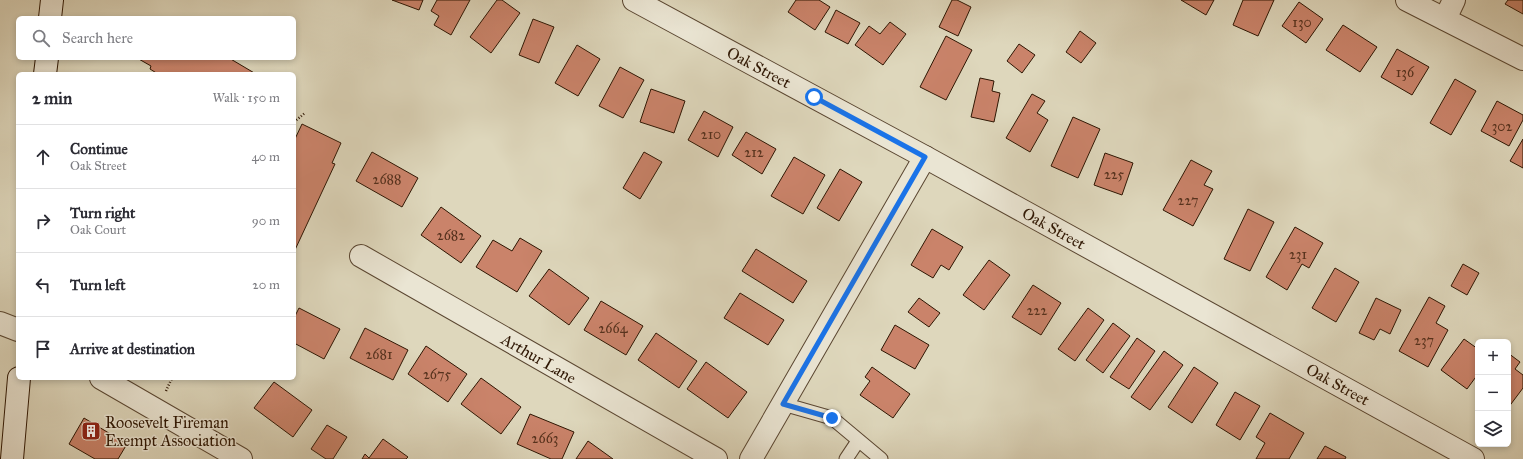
<!DOCTYPE html>
<meta charset="utf-8">
<style>
:root{--surface:#fff;--page:#f7f7f7;--text:#2b2b33;--muted:#7c7c81;--line:#e1e1e2}
body{margin:0;font-family:"IM FELL Great Primer",serif;background:var(--page);color:var(--text)}
.controls{position:absolute;right:12px;bottom:12px;display:grid;overflow:hidden;border-radius:6px;box-shadow:0 2px 6px #0003}
.controls button{width:36px;height:36px;display:grid;place-items:center;padding:0;border:0;border-bottom:1px solid var(--line);background:var(--surface);color:var(--text);font:20px sans-serif}
.stop{position:absolute;width:12px;height:12px;margin:-9px;border:3px solid #1a73e8;border-radius:50%;background:#fff}
.stop.end{background:#1a73e8;border-color:#fff;box-shadow:0 1px 4px #0008}
.list{margin:0;padding:0;list-style:none}
h2{display:flex;justify-content:space-between;align-items:center;height:52px;margin:0;padding:0 16px;font-size:17px}
h2 small{font-size:13px;font-weight:400;color:var(--muted)}
.list li{display:grid;grid-template-columns:26px 1fr auto;gap:12px;align-items:center;box-sizing:border-box;height:64px;padding:0 16px;border-top:1px solid var(--line)}
.list b{display:block;font-size:15px;white-space:nowrap}
.list p{margin:0;font-size:13px;white-space:nowrap;color:var(--muted)}
.list em{font-size:13px;font-style:normal;color:var(--muted)}
.icon{flex:none;width:22px;height:22px;fill:none;stroke:currentColor;stroke-width:2;stroke-linecap:round;stroke-linejoin:round}
.map{position:relative;flex:none;width:1523px;height:459px;overflow:hidden}
.search{position:absolute;background:var(--surface);box-shadow:0 2px 6px #0003;left:16px;top:16px;width:280px;height:44px;display:flex;align-items:center;gap:10px;box-sizing:border-box;padding:0 14px;border-radius:6px;color:var(--muted);font-size:15px}
.panel{position:absolute;background:var(--surface);box-shadow:0 2px 6px #0003;left:16px;top:72px;width:280px;height:308px;border-radius:6px}
.map>svg:first-child{display:block}
.building{fill:#ca836a;stroke:#2e1603}
.lines{fill:none;stroke-linecap:round;stroke-linejoin:round}
.lane-casing{stroke:#5a4631;stroke-width:15}
.street-casing{stroke:#5a4631;stroke-width:24}
.secondary-casing{stroke:#2e1603;stroke-width:24}
.path{stroke:#2e1603;stroke-width:2.5;stroke-dasharray:1 2;stroke-linecap:butt}
.lane{stroke:#eae5d3;stroke-width:13}
.street{stroke:#eae5d3;stroke-width:22}
.secondary{stroke:#eae5d3;stroke-width:22}
.route{stroke:#1a73e8;stroke-width:5}
.labels{text-anchor:middle;stroke-width:3;stroke-linejoin:round;paint-order:stroke}
.number-label{font-size:14px;fill:#55311d}
.street-label{font-size:16px;fill:#2e1603;stroke:#eae5d3}
.poi-label{font-size:16px;fill:#2e1603;stroke:#eae5d3;text-anchor:start}
</style>
<div class="map">
<svg width="1523" height="459" viewBox="0 0 1523 459">
<rect width="100%" height="100%" fill="#ded7bc"/>
<filter id="stains"><feTurbulence type="fractalNoise" baseFrequency=".005" numOctaves="4"/><feColorMatrix values="0 0 0 0 .2 0 0 0 0 .09 0 0 0 0 .02 0 0 0 .5 -.17"/></filter>
<radialGradient id="worn" r=".72"><stop offset=".6" stop-color="#630" stop-opacity="0"/><stop offset="1" stop-color="#630" stop-opacity=".3"/></radialGradient>
<g class="building">
<polygon points="392,0 423,0 419,10"/>
<polygon points="437,0 470,0 451,35 434,25 439,16 431,11"/>
<polygon points="497,0 502,0 520,13 491,53 470,37"/>
<polygon points="796,0 819,0 830,7 815,30 788,12"/>
<polygon points="952,0 957,0 971,7 958,36 939,27"/>
<polygon points="1181,0 1214,0 1206,15"/>
<polygon points="1243,0 1274,0 1258,36 1233,25"/>
<polygon points="1508,0 1523,0 1523,14 1505,4"/>
<polygon points="1299,2 1323,19 1306,43 1282,26"/>
<polygon points="836,10 860,23 848,44 825,32"/>
<polygon points="533,19 554,27 539,63 519,55"/>
<polygon points="890,22 906,34 883,65 855,45 869,26 880,34"/>
<polygon points="1343,25 1377,47 1360,72 1326,50"/>
<polygon points="1080,31 1096,43 1081,63 1066,52"/>
<polygon points="946,36 972,50 946,100 920,87"/>
<polygon points="1019,44 1035,55 1022,73 1007,61"/>
<polygon points="577,45 600,59 578,96 555,83"/>
<polygon points="1397,49 1429,67 1412,95 1381,77"/>
<polygon points="137,58 229,58 256,74 158,74 150,69 151,66"/>
<polygon points="620,67 644,80 623,118 599,106"/>
<polygon points="980,78 994,81 992,91 1000,93 994,122 971,117"/>
<polygon points="1455,79 1476,91 1451,135 1430,123"/>
<polygon points="651,89 685,101 674,133 640,122"/>
<polygon points="1032,94 1045,101 1037,113 1048,120 1030,152 1006,138"/>
<polygon points="1497,101 1523,115 1523,120 1509,146 1481,131"/>
<polygon points="704,111 733,127 718,157 688,140"/>
<polygon points="1073,117 1100,129 1078,178 1051,166"/>
<polygon points="302,124 341,143 332,163 335,164 294,252 294,141"/>
<polygon points="746,132 776,149 762,174 732,155"/>
<polygon points="1523,139 1523,168 1510,161"/>
<polygon points="372,152 418,178 402,207 356,181"/>
<polygon points="644,152 662,162 640,199 623,188"/>
<polygon points="1105,153 1133,163 1122,195 1094,185"/>
<polygon points="794,157 825,175 803,214 771,196"/>
<polygon points="1191,160 1212,171 1204,185 1213,189 1193,226 1163,210"/>
<polygon points="840,169 862,182 839,221 817,208"/>
<polygon points="441,207 481,236 461,263 421,235"/>
<polygon points="1248,209 1274,222 1250,271 1224,259"/>
<polygon points="1295,227 1323,243 1309,268 1302,264 1287,290 1266,277"/>
<polygon points="932,229 963,247 949,270 941,265 933,278 911,265"/>
<polygon points="520,238 542,251 517,292 476,267 493,240 512,251"/>
<polygon points="756,249 807,281 793,303 742,271"/>
<polygon points="989,260 1010,275 984,310 963,295"/>
<polygon points="1463,264 1479,273 1467,295 1451,286"/>
<polygon points="1335,268 1359,282 1336,322 1312,308"/>
<polygon points="549,269 589,298 569,325 529,296"/>
<polygon points="1033,285 1061,303 1041,335 1012,317"/>
<polygon points="740,293 784,320 768,345 724,318"/>
<polygon points="1429,297 1445,306 1436,323 1448,330 1428,367 1399,351"/>
<polygon points="919,298 940,313 929,327 908,312"/>
<polygon points="1376,298 1401,310 1390,334 1380,329 1374,340 1359,333"/>
<polygon points="601,301 643,326 626,355 584,330"/>
<polygon points="299,308 340,329 324,359 294,343 294,318"/>
<polygon points="1088,308 1104,320 1075,361 1058,349"/>
<polygon points="1113,323 1130,336 1103,373 1086,360"/>
<polygon points="895,325 929,345 915,369 881,350"/>
<polygon points="365,328 408,350 393,380 350,358"/>
<polygon points="656,333 697,361 679,388 638,360"/>
<polygon points="1137,338 1155,351 1129,389 1110,377"/>
<polygon points="1464,339 1478,349 1478,374 1467,389 1441,370"/>
<polygon points="426,346 467,374 448,402 408,374"/>
<polygon points="1164,351 1183,365 1150,410 1131,397"/>
<polygon points="1508,353 1520,362 1515,369 1523,375 1523,388 1508,408"/>
<polygon points="706,362 747,392 728,418 687,389"/>
<polygon points="872,367 910,394 893,418 860,395 870,381 865,377"/>
<polygon points="1194,367 1218,383 1192,423 1168,407"/>
<polygon points="481,378 521,407 501,434 461,404"/>
<polygon points="274,382 312,410 293,437 254,408"/>
<polygon points="1235,392 1260,406 1240,440 1216,425"/>
<polygon points="1270,413 1304,433 1289,459 1256,459 1265,443 1256,437"/>
<polygon points="530,414 574,432 562,459 551,459 517,444"/>
<polygon points="84,418 127,444 118,459 95,459 69,444"/>
<polygon points="327,425 347,437 333,459 326,459 311,449"/>
<polygon points="383,439 408,457 406,459 362,459 365,454 369,458"/>
<polygon points="588,441 613,459 576,459"/>
<polygon points="1325,446 1346,457 1345,459 1317,459"/>
</g>
<g class="lines">
<defs>
<g id="lane">
<polyline points="783,404 832,418 881,459"/>
<polyline points="846,459 858,441"/>
</g>
<g id="street">
<polyline points="634,0 925,157 1473,459"/>
<polyline points="1407,0 1523,59"/>
<polyline points="1445,19 1454,0"/>
<polyline points="361,256 716,459"/>
<polyline points="0,323 18,330"/>
<polyline points="101,378 241,459"/>
<polyline points="751,459 925,157"/>
</g>
<g id="secondary">
<polyline points="50,18 52,0"/>
<polyline points="45,74 47,58"/>
<polyline points="12,459 19,378"/>
</g>
</defs>
<use href="#lane" class="lane-casing"/>
<use href="#street" class="street-casing"/>
<use href="#secondary" class="secondary-casing"/>
<g class="path">
<polyline points="294,122 305,113"/>
<polyline points="166,391 172,378"/>
</g>
<use href="#lane" class="lane"/>
<use href="#street" class="street"/>
<use href="#secondary" class="secondary"/>
</g>
<g class="lines">
<polyline class="route" points="814,97 925,157 783,404 832,418"/>
</g>
<defs>
<symbol id="building-square" viewBox="-11 -11 22 22"><rect x="-9" y="-9" width="18" height="18" rx="4" fill="#8f2418" stroke="#eae5d3"/><path d="M-4-6H4V6H1V3H-1V6H-4ZM-2.5-4.3h1.7v1.8h-1.7ZM.8-4.3h1.7v1.8H.8ZM-2.5-1h1.7V.8h-1.7ZM.8-1h1.7V.8H.8Z" fill="#fff"/></symbol>
</defs>
<g fill-rule="evenodd">
<use href="#building-square" x="80" y="420" width="22" height="22"/>
</g>
<g class="labels">
<g class="number-label">
<text x="1302" y="27">130</text>
<text x="1405" y="77">136</text>
<text x="1502" y="131">302</text>
<text x="711" y="139">210</text>
<text x="754" y="157">212</text>
<text x="1114" y="179">225</text>
<text x="387" y="184">2688</text>
<text x="1188" y="205">227</text>
<text x="451" y="240">2682</text>
<text x="1298" y="259">231</text>
<text x="1037" y="315">222</text>
<text x="613" y="333">2664</text>
<text x="1424" y="345">237</text>
<text x="379" y="359">2681</text>
<text x="437" y="379">2675</text>
<text x="545" y="443">2663</text>
</g>
<g class="street-label">
<text transform="translate(759 67) rotate(28)" y="6">Oak Street</text>
<text transform="translate(1054 228) rotate(29)" y="6">Oak Street</text>
<text transform="translate(539 358) rotate(30)" y="6">Arthur Lane</text>
<text transform="translate(1338 384) rotate(29)" y="6">Oak Street</text>
</g>
<g class="poi-label">
<text x="105" y="428">Roosevelt Fireman<tspan x="105" dy="18">Exempt Association</tspan></text>
</g>
</g>
<rect width="100%" height="100%" filter="url(#stains)"/>
<rect width="100%" height="100%" fill="url(#worn)"/>
</svg>
<div class="controls">
<button>+</button>
<button>−</button>
<button><svg class="icon" aria-label="layers" viewBox="0 0 24 24"><path d="M12 4l9 5-9 5-9-5zM3 14l9 5 9-5"/></svg></button>
</div>
<div class="stop" style="left:814px;top:97px"></div>
<div class="stop end" style="left:832px;top:418px"></div>
<div class="search"><svg class="icon" aria-label="search" viewBox="0 0 24 24"><circle cx="10" cy="10" r="6"/><path d="M15 15l6 6"/></svg>Search here</div>
<section class="panel">
<h2>2 min<small>Walk · 150 m</small></h2>
<ul class="list">
<li><svg class="icon" aria-label="ahead" viewBox="0 0 24 24"><path d="M12 20V5M6 11l6-6 6 6"/></svg><div><b>Continue</b><p>Oak Street</p></div><em>40 m</em></li>
<li><svg class="icon" aria-label="right" viewBox="0 0 24 24"><path d="M7 20v-9h11M14 6l5 5-5 5"/></svg><div><b>Turn right</b><p>Oak Court</p></div><em>90 m</em></li>
<li><svg class="icon" aria-label="left" viewBox="0 0 24 24"><path d="M17 20v-9H6M10 6l-5 5 5 5"/></svg><div><b>Turn left</b></div><em>20 m</em></li>
<li><svg class="icon" aria-label="arrive" viewBox="0 0 24 24"><path d="M6 21V4h12l-3 4 3 4H6"/></svg><div><b>Arrive at destination</b></div></li>
</ul>
</section>
</div>
